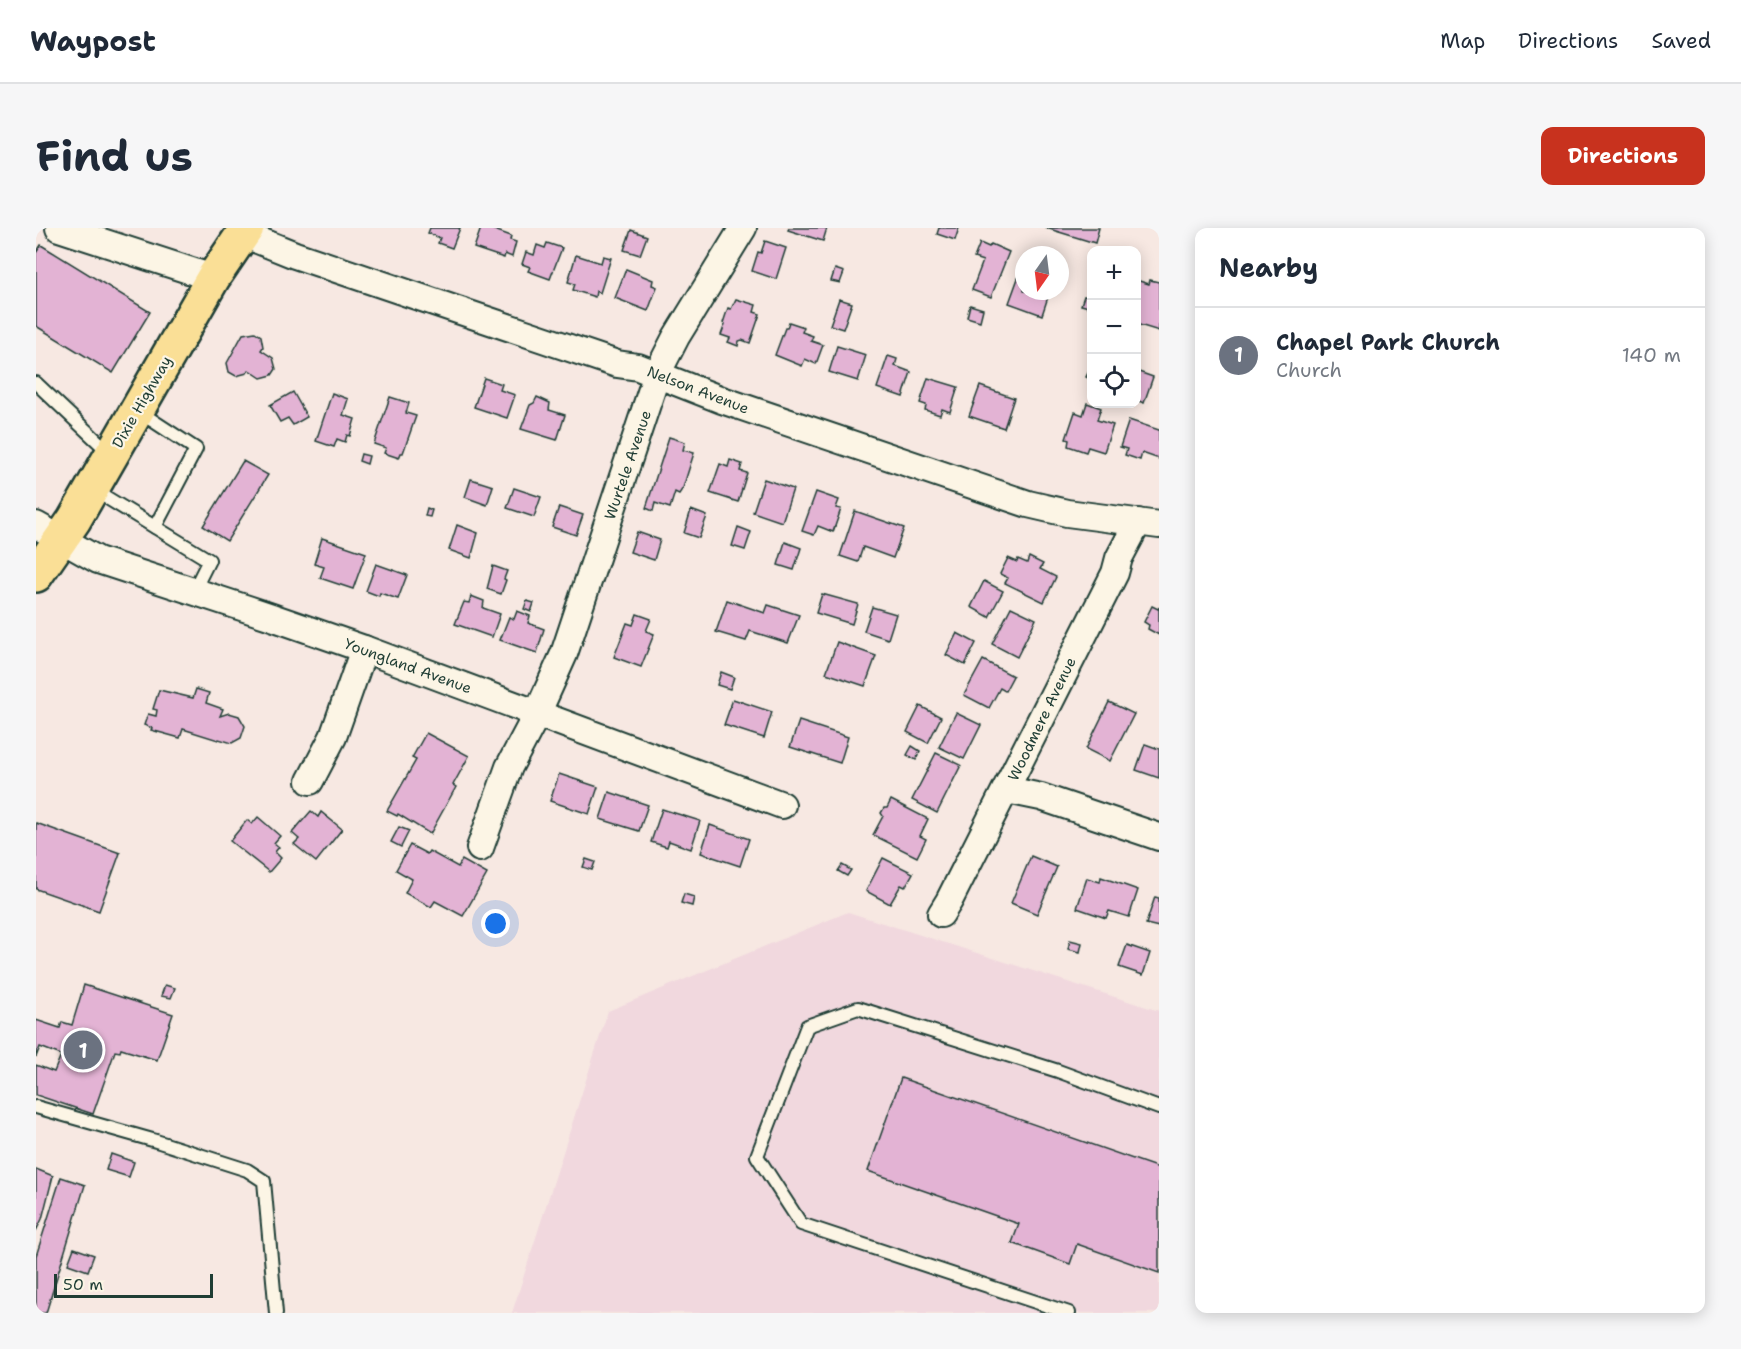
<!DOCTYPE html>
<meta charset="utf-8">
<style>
:root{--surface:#fff;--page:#f6f6f7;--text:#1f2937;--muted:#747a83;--line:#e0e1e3;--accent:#c8321e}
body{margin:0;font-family:"Shantell Sans",sans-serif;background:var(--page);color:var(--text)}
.controls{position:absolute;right:18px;top:18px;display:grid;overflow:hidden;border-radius:12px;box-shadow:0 3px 15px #0003}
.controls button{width:54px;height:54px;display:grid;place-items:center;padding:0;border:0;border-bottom:2px solid var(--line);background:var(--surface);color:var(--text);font:30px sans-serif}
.compass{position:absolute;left:979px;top:18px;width:54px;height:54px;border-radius:50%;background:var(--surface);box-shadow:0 3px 15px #0003;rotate:194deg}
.scale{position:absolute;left:18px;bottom:15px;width:159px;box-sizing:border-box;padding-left:6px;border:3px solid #1f3d34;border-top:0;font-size:16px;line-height:21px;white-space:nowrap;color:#1f3d34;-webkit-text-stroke:4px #fcf5e5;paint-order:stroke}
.you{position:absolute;left:460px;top:696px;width:21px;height:21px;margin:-15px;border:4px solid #fff;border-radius:50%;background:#1a73e8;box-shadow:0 0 0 9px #1a73e833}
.badge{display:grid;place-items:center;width:39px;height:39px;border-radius:50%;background:var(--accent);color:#fff;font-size:20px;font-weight:700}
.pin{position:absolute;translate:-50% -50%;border:3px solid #fff;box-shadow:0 2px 6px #0006}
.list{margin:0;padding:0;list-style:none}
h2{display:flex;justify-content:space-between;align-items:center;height:78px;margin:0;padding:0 24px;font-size:26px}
h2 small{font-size:20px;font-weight:400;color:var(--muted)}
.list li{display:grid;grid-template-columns:39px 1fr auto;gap:18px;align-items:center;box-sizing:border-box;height:96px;padding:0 24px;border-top:2px solid var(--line)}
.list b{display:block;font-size:22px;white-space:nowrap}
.list p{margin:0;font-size:20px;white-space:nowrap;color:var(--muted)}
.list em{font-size:20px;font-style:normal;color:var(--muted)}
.icon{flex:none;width:33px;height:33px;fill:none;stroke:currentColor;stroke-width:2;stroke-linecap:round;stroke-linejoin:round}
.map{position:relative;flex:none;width:1123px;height:1085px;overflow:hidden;border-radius:12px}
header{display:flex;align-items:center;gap:36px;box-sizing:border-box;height:84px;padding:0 30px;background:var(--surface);border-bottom:2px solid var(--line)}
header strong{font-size:28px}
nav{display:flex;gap:33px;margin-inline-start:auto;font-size:21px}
.intro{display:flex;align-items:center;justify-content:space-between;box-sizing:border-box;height:144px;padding:0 36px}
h1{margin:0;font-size:42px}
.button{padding:15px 27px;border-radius:12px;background:var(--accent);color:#fff;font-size:21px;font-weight:700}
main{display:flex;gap:36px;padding:0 36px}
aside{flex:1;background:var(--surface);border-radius:12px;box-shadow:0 3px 15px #0003}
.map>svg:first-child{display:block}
.built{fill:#f1d8de}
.building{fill:#e3b3d4;stroke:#1f3d34;stroke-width:1.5}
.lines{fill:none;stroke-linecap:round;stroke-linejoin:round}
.service-casing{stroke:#1f3d34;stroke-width:16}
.minor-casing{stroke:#1f3d34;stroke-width:30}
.primary-casing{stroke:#1f3d34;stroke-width:38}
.service{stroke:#fcf5e5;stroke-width:12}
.minor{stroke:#fcf5e5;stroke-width:26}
.primary{stroke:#fadf96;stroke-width:33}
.labels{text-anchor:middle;stroke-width:4.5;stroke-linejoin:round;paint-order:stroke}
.street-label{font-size:15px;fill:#1f3d34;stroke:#fcf5e5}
</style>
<header>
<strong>Waypost</strong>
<nav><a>Map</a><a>Directions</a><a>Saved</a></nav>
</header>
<div class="intro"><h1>Find us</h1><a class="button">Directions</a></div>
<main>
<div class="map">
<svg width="1123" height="1085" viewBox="0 0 1123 1085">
<rect width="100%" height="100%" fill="#f7e8e2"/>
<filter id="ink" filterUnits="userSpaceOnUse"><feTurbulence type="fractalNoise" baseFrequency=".0167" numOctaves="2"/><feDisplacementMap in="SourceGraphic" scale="12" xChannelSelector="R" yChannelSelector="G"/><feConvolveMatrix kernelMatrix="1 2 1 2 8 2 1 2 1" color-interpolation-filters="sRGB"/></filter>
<g filter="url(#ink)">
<polygon class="built" points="812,684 1123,783 1123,1085 476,1085 572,783"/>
<g class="building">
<polygon points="394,0 424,0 416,20 402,15 404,10 392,5"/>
<polygon points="445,0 453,0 475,8 474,12 480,14 476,29 469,26 468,30 438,20"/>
<polygon points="753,0 791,0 787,13 752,2"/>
<polygon points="903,0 923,0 919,12 901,6"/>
<polygon points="1010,0 1063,0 1059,15"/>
<polygon points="595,2 611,8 604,27 588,22"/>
<polygon points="729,13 750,20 740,51 716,43 722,24 725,25"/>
<polygon points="511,15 526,20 514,51 492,43 494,39 486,36 490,24 498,27 501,17 509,20"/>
<polygon points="944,15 953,19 955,16 973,24 955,69 936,62 947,33 938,30"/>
<polygon points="5,17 114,84 77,145 0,98 0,25"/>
<polygon points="540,27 565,35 567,28 575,30 564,65 560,63 559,69 537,62 539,56 532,54"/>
<polygon points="590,41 617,52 616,57 621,59 612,83 579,70"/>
<polygon points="799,41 808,44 804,55 795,53"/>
<polygon points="985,42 988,43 988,63 1014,63 1006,87 973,75"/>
<polygon points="1100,52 1113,56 1114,52 1123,54 1123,103 1100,96"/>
<polygon points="1048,68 1056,70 1053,79 1045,77"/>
<polygon points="700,71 720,77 718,84 724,86 714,115 706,112 703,113 702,118 692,114 694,110 685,107 689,96 687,95 692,80 695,81"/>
<polygon points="803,71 816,75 807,101 794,97"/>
<polygon points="934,77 947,81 944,93 931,89"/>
<polygon points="753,94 768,99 766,104 777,108 775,113 787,117 780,136 769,131 766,138 739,127 749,100 751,100"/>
<polygon points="219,104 225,108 227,119 225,122 237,130 240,141 236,147 225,150 213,142 211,145 200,148 193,144 191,135 207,106"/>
<polygon points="801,118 830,127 822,153 793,144"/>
<polygon points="852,128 861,131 859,138 875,144 867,169 841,160"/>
<polygon points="1056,137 1056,152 1050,149"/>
<polygon points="1100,143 1117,149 1108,175 1100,172"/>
<polygon points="448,150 466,156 464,162 479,167 471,190 438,179"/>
<polygon points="892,150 922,159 914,184 906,181 904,187 889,182 890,177 884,175"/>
<polygon points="944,158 978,170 968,200 933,188"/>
<polygon points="257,164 271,189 257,197 252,190 244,194 234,177"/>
<polygon points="296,165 312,171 307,187 319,191 314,208 311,207 309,214 301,211 298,219 280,213"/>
<polygon points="354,169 373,175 370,185 380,188 367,225 365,225 363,230 348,225 350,220 338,216"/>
<polygon points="501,169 514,175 513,182 529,187 521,212 485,201 494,177 498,175"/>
<polygon points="1051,175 1065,180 1061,192 1077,197 1068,224 1052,219 1050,224 1032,218 1033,212 1030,211 1039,184 1047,187"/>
<polygon points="1093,192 1123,202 1123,231 1106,225 1104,232 1089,227 1091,221 1084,219"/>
<polygon points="633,209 649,214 647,222 658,225 647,260 643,266 639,264 634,280 619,275 617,283 610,280"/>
<polygon points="325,226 333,228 331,236 323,233"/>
<polygon points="694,232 706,236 704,243 711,245 702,274 674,265 684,236 692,239"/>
<polygon points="207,233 232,247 191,313 167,298"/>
<polygon points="435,251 457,258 451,277 429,269"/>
<polygon points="728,251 757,261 746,294 717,284"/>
<polygon points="478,260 505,269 498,289 471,280"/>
<polygon points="780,264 803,272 800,280 805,281 797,304 782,298 778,307 766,303"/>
<polygon points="523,279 547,287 540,307 516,299"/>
<polygon points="391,280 396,282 394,289 389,288"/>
<polygon points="655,282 671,288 663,310 648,305"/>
<polygon points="819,283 868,300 857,330 827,319 822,334 804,328"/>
<polygon points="421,297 442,305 435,330 413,322"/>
<polygon points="702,299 715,304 709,322 696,318"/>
<polygon points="601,304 624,312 618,332 594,324"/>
<polygon points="286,310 330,325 317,361 284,350 288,339 278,336"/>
<polygon points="749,314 765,320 758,342 742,337"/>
<polygon points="993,329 1007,336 1004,341 1020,349 1008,374 969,355 972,350 964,346 972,330 981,334 982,331 991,335"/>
<polygon points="340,336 371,347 362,371 344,365 343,368 330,363"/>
<polygon points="457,338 471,343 468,351 470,352 465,366 451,361"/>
<polygon points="948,353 967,363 953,389 935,379"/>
<polygon points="786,366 822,376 816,396 780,385"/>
<polygon points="435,368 448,373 447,380 464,386 456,409 419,396 428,374 433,375"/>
<polygon points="691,372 729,385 732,377 763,387 752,415 714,403 710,413 680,404"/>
<polygon points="491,373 498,375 495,384 488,381"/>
<polygon points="1116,378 1122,381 1123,379 1123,407 1112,401 1113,397 1108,394"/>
<polygon points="836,379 860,386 852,411 828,403"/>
<polygon points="975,379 1000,391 981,429 956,416"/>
<polygon points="481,383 494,388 492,395 508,401 501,425 464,412 473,389 478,391"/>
<polygon points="601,386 615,391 610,403 618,406 605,439 578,429 591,395 597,397"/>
<polygon points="921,405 940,415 929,437 910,427"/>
<polygon points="801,414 840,428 829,458 790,445"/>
<polygon points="947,432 977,448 969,463 964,460 953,480 928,467"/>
<polygon points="685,444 698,449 694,461 681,457"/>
<polygon points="160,461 173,465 170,475 187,481 184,488 193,485 203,488 209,498 205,510 196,515 183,511 182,512 147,501 144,510 115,502 116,500 108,497 112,486 120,488 121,482 117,481 123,462 157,470"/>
<polygon points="697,471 736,484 728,510 688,497"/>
<polygon points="1073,474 1098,486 1074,533 1050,521"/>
<polygon points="884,478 905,489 892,515 871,504"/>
<polygon points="920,485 945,497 928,531 903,519"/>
<polygon points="763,493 812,509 804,535 754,519"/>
<polygon points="390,505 433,528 417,557 420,559 394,606 362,586 361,588 351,583 380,532 376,530"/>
<polygon points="1109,516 1123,521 1123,550 1100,542"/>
<polygon points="876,518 884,523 880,532 871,527"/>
<polygon points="900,525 925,537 901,585 876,572"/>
<polygon points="523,546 562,559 553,586 514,573"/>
<polygon points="573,564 612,577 603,603 564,591"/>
<polygon points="855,572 892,591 884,608 890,611 881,629 837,607 847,588 845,585 848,580 851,580"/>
<polygon points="626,581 664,593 655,621 633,613 631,619 615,614"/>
<polygon points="275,583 282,589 285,584 306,601 280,634 258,616 263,611 256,605"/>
<polygon points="222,589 244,608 238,615 243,619 239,624 245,630 233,644 194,613 211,592 216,596"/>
<polygon points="0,595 84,625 63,683 0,661"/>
<polygon points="674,597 713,611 704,638 665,625"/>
<polygon points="363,599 373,603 365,619 355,614"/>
<polygon points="374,617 391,626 393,623 422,639 426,632 451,646 427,688 399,673 395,679 369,665 376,651 360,642"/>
<polygon points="995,628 1021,639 1001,686 975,675"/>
<polygon points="847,630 877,645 869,659 865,657 854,676 830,663"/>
<polygon points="550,631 559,634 556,642 547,639"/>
<polygon points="806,637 815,642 811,648 802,643"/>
<polygon points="1065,649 1102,662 1093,689 1073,683 1070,690 1041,680 1051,650 1064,654"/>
<polygon points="648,666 658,669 656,678 645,675"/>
<polygon points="1119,669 1123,670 1123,699 1110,696"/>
<polygon points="1034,712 1046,715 1044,724 1032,721"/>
<polygon points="1091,717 1114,725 1107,747 1083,739"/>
<polygon points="48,757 137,786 121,832 85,821 84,824 79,823 57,886 0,867 0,837 18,844 25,827 4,819 0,829 0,792 24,800 26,794 36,797"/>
<polygon points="129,757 139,760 135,770 125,768"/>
<polygon points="865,850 1123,940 1123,1045 1041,1016 1034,1036 976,1015 983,996 832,943"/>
<polygon points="75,926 98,934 93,949 70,942"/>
<polygon points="0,941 17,948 6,991 0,1003"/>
<polygon points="25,949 49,957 10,1085 0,1085 0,1028"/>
<polygon points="38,1020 58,1027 52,1043 32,1036"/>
</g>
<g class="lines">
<defs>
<g id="service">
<polyline points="0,155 75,226"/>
<polyline points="102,183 160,221 119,299"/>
<polyline points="58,262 173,332 157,364"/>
<polyline points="0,879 120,913 211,942 228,953 240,1085"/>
<polyline points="1033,1085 765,996 721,928 771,798 822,780 1022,843 1123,880"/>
</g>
<g id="minor">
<polyline points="23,0 177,50"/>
<polyline points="207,6 259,27 581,136 602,139 686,172 992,276 1031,285 1123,297"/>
<polyline points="0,297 62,332 233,388 328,421 746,577"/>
<polyline points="274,553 297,509 328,421"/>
<polyline points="971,562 1005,569 1123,609"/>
<polyline points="444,620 473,539 501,486 528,426 621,146 640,109 707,0"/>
<polyline points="905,686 913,673 1079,345 1083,330 1102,294"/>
</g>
<polyline id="primary" points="0,347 38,292 177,50 211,0"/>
</defs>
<use href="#service" class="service-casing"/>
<use href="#minor" class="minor-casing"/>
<use href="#primary" class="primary-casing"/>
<use href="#service" class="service"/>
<use href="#minor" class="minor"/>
<use href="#primary" class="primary"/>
</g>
</g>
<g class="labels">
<g class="street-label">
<text transform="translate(662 162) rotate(21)" y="5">Nelson Avenue</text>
<text transform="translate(106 174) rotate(-60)" y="5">Dixie Highway</text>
<text transform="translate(592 237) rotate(-71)" y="5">Wurtele Avenue</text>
<text transform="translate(372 438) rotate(20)" y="5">Youngland Avenue</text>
<text transform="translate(1006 491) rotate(-64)" y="5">Woodmere Avenue</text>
</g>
</g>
</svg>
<div class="controls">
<button>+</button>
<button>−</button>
<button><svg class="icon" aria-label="locate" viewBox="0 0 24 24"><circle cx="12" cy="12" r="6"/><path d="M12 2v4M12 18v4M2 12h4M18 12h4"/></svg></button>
</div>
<svg class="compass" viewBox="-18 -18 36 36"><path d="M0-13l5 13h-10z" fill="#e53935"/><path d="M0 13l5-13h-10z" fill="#747a83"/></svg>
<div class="scale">50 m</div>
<div class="you"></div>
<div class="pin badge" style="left:47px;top:822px;background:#6b7280">1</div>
</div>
<aside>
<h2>Nearby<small></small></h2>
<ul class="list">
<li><span class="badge" style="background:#6b7280">1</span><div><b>Chapel Park Church</b><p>Church</p></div><em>140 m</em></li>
</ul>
</aside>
</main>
